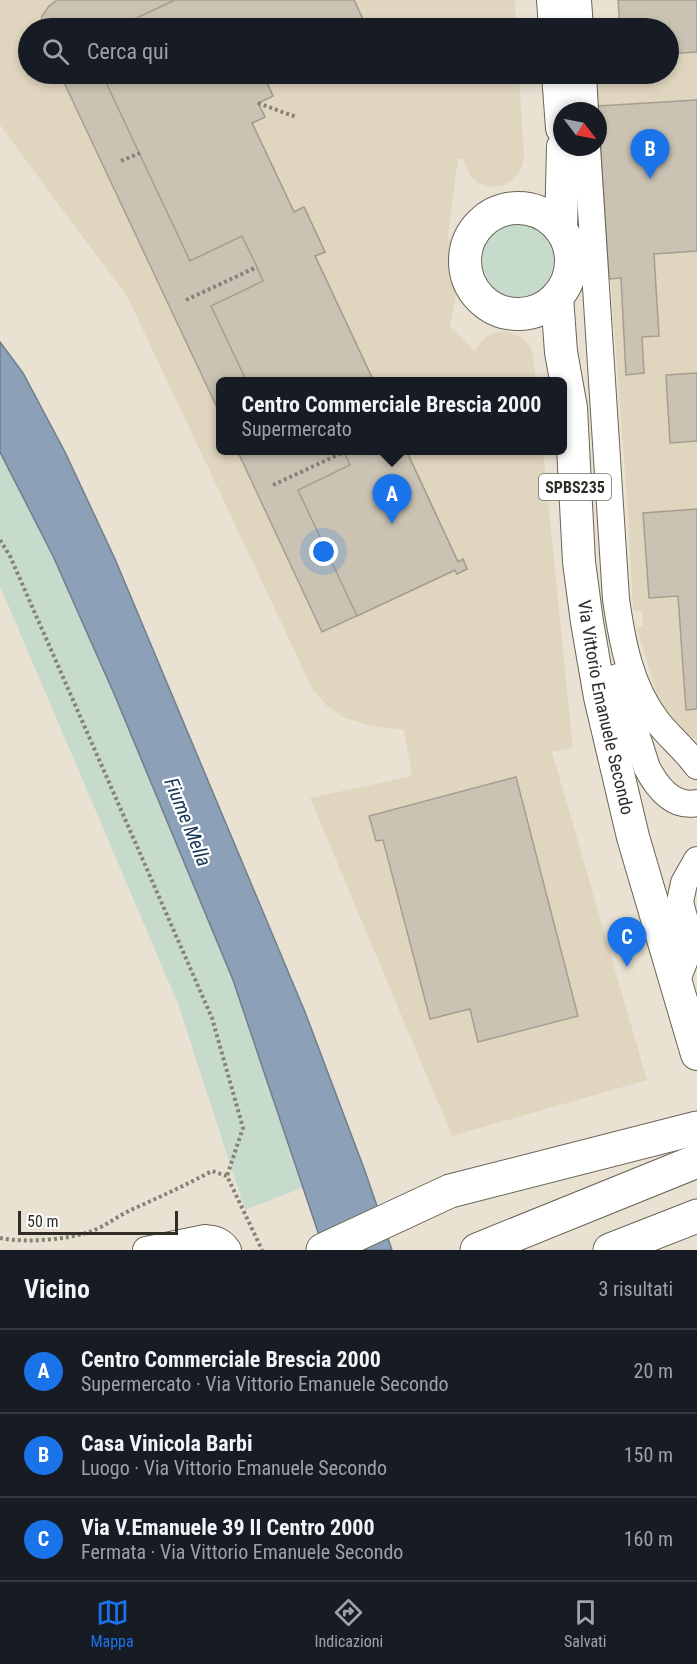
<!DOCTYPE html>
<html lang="it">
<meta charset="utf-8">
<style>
:root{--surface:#171b24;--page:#20242c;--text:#f1f3f6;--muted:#9ea1a6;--line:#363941;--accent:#1a73e8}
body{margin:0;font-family:"Roboto Condensed",sans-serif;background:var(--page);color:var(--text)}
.compass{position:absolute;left:553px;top:102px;width:54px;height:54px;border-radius:50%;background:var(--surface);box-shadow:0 3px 9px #0003;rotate:122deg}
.scale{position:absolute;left:18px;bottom:15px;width:160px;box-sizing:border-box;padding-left:6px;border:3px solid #302d27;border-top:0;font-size:16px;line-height:21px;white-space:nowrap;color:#302d27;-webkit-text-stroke:4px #fff;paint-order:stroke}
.you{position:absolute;left:324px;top:552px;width:21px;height:21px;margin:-15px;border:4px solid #fff;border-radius:50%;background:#1a73e8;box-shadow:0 0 0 9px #1a73e833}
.badge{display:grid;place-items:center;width:39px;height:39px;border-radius:50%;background:var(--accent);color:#fff;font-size:20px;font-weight:700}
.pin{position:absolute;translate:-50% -50px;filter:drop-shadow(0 2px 3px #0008)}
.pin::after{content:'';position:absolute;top:32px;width:21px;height:18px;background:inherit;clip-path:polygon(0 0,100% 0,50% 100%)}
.popup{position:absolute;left:216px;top:377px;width:351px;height:78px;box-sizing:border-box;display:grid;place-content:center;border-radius:9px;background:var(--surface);filter:drop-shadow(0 2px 4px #0005);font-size:20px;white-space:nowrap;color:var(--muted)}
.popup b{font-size:22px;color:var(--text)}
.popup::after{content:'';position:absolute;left:50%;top:100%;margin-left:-12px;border:12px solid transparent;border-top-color:var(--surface)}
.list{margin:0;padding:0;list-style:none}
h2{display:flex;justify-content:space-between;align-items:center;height:78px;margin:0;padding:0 24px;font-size:26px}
h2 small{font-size:20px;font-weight:400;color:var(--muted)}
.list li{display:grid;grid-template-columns:39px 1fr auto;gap:18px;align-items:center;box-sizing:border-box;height:84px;padding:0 24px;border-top:2px solid var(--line)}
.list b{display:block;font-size:22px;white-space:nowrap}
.list p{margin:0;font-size:20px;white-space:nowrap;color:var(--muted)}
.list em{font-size:20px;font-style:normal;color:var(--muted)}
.icon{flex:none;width:33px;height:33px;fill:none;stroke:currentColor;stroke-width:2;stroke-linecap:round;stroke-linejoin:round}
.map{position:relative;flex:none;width:697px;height:1250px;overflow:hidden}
.search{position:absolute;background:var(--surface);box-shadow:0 3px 9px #0003;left:18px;right:18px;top:18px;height:66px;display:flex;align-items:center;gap:15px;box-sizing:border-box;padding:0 21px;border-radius:33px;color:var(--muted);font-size:22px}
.sheet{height:330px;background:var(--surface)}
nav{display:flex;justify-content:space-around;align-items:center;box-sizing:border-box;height:84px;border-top:2px solid var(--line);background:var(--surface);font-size:16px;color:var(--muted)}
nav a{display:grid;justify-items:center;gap:3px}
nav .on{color:var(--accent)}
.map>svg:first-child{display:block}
.built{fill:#e0d6bf}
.green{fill:#c7dbcd}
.water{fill:#8ca0b7;stroke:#707e8c;stroke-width:1.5}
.building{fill:#cac3b3;stroke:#a59e8f;stroke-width:1.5}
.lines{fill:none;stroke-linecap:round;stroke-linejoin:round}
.minor-casing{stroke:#6a6456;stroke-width:28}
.major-casing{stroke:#6a6456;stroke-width:34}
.highway-casing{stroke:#6a6456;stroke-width:35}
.path{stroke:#878277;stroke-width:4;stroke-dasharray:3 3;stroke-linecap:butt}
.minor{stroke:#fff;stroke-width:26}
.major{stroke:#fff;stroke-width:32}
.highway{stroke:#fff;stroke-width:33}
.labels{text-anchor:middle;stroke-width:4.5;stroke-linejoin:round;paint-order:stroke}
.shield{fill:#fff;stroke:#6e6c68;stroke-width:1.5}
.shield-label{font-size:16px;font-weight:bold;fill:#302d27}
.street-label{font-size:18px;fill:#302d27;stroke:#fff}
.water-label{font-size:20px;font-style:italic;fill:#143556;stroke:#fff}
</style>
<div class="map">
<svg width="697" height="1250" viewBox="0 0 697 1250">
<rect width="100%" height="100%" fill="#e9e2d2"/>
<g class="built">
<polygon points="0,0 515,0 516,28 28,28 28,74 519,74 524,158 520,172 511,181 501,186 488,187 477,182 471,177 463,159 458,159 448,236 455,250 457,288 450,327 475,351 480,343 487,336 497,332 507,331 523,338 530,346 533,357 536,381 221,382 221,450 543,451 573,748 552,752 647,1080 452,1136 310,798 412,776 404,730 372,726 345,718 327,706 313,690 128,298 0,125"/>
<polygon points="618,0 697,0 697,740 676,727 669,720 659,702 637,628 643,626 642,611 633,610 627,499 595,74 668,74 668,28 620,28"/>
</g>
<g class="green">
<circle cx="518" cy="263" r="40"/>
<polygon points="0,452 53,556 115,696 233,980 302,1188 245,1210 178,1004 0,586"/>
</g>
<polygon class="water" points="0,342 23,373 65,452 115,559 305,1012 365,1171 392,1250 324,1250 233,980 115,696 53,556 0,452"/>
<g class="building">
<polygon points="57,0 354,0 367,28 374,25 375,28 39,28 42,16 49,6"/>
<polygon points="175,0 354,0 367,28 374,25 375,28 115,28"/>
<polygon points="618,0 697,0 697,52 668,54 668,28 620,28"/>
<polygon points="60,74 287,74 267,83 273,96 258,103 265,117 252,123 294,212 304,207 325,252 315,256 374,382 221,382 221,416"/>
<polygon points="102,74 287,74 267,83 273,96 258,103 265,117 252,123 294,212 304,207 325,252 315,256 374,382 247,382 211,306 263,281 257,267 242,236 190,261"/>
<polygon points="697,100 697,251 654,254 659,336 642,337 644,373 626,375 621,278 609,279 598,106"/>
<polygon points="697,373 697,441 670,443 666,375"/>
<polygon points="237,450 406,450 458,562 463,559 467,569 457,574 455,570 322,632"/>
<polygon points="343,450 406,450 458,562 463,559 467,569 457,574 455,570 357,616 298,490 350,465"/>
<polygon points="697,509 697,709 686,710 678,596 649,598 643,513"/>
<polygon points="516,777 578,1016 478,1042 470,1009 430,1019 383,840 376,841 369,816"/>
</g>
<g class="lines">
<defs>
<g id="minor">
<polyline points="578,0 580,28"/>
<polyline points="583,74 585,111"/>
<path d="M 587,147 L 616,599 C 622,641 630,686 657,721 C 669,737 685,749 697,766"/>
<path d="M 618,677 L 647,768 C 657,787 673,808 697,803"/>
<polyline points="675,985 691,944 680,902 684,883 697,860"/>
<path d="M 146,1250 L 205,1238 C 216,1239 222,1241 228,1250"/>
</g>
<g id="major">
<polyline points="553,0 555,28"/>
<polyline points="558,74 562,128"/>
<circle cx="518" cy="261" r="53"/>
<polyline points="561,229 563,147"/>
<path id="s1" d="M 557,297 L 561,352 L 571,408 L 579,562 L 587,622 L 600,697 L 633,837 L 697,1054"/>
</g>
<g id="highway">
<polyline points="323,1250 450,1191 697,1128"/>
<polyline points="477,1250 697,1161"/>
<polyline points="610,1250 697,1216"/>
</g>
</defs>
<use href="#minor" class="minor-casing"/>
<use href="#major" class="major-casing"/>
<use href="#highway" class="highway-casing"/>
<g class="path">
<polyline points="258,103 296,117"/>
<polyline points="121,161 140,153"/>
<polyline points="186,300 257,267"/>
<polyline points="273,485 344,452"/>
<polyline points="0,540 10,556 212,1018 243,1128 227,1176"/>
<path d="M 0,1238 C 26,1243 67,1240 92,1231 C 106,1226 119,1215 133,1209 C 160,1197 186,1185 212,1171 L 227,1176 L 262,1250"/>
</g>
<use href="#minor" class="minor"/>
<use href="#major" class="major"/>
<use href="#highway" class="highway"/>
</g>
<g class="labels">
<rect class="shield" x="539" y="474" width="72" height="26" rx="4.5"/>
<g class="shield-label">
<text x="575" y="493">SPBS235</text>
</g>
<g class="street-label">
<text dy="6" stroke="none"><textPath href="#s1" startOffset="414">Via Vittorio Emanuele Secondo</textPath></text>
</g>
<g class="water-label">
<text transform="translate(188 822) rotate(68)" y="7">Fiume Mella</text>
</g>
</g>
</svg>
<svg class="compass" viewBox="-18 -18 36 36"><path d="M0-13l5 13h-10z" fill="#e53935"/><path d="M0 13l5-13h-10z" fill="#9ea1a6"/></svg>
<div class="scale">50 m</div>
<div class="you"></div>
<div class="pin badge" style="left:392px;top:524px">A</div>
<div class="popup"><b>Centro Commerciale Brescia 2000</b>Supermercato</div>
<div class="pin badge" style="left:650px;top:179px">B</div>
<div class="pin badge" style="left:627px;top:967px">C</div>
<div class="search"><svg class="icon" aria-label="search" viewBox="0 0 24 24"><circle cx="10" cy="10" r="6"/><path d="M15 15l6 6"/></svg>Cerca qui</div>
</div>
<section class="sheet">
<h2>Vicino<small>3 risultati</small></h2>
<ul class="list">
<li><span class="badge">A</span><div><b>Centro Commerciale Brescia 2000</b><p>Supermercato · Via Vittorio Emanuele Secondo</p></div><em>20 m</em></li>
<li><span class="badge">B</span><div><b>Casa Vinicola Barbi</b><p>Luogo · Via Vittorio Emanuele Secondo</p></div><em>150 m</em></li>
<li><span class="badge">C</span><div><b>Via V.Emanuele 39 II Centro 2000</b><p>Fermata · Via Vittorio Emanuele Secondo</p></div><em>160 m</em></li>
</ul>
</section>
<nav>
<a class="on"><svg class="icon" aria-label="map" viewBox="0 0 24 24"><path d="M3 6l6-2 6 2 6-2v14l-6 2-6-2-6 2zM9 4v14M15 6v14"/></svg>Mappa</a>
<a><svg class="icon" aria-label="directions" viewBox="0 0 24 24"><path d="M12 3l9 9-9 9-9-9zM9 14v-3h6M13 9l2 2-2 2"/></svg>Indicazioni</a>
<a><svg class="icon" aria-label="saved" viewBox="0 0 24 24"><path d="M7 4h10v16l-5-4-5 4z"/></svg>Salvati</a>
</nav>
